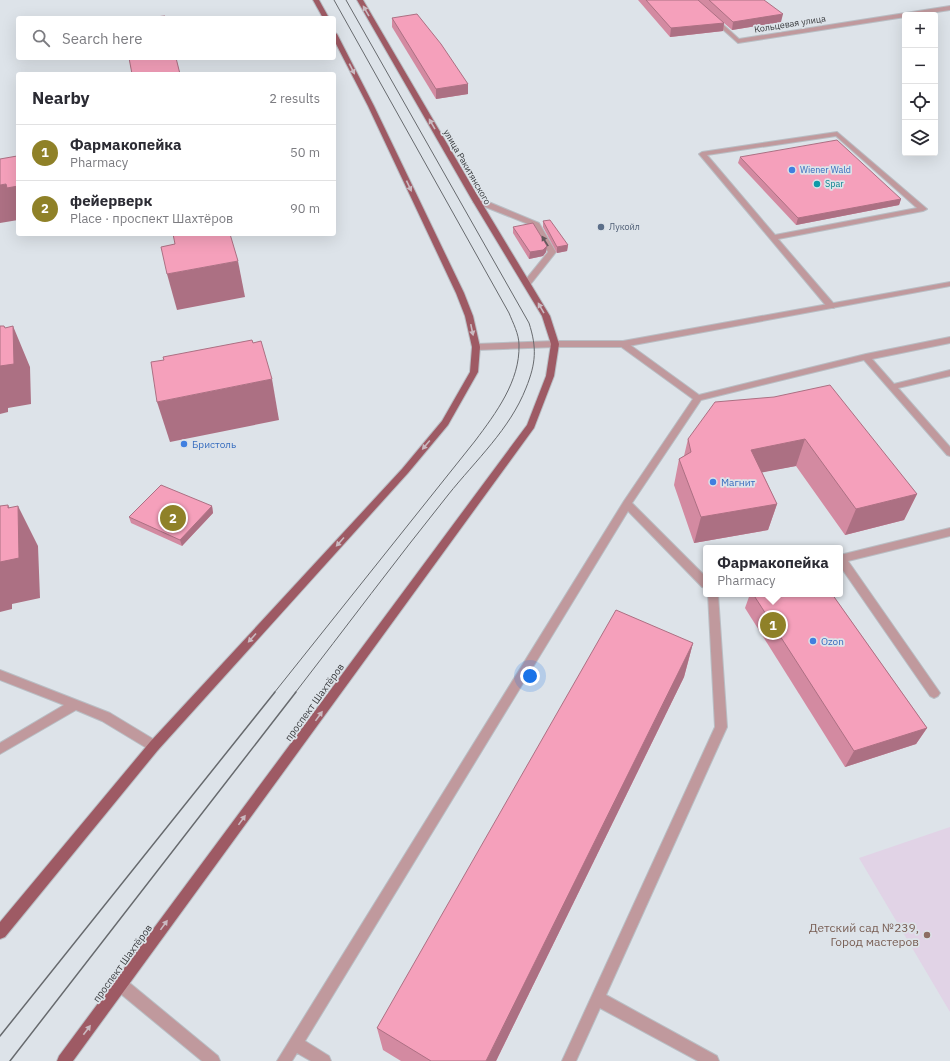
<!DOCTYPE html>
<meta charset="utf-8">
<style>
:root{--surface:#fff;--page:#f2f2f3;--text:#2b2b33;--muted:#7c7c81;--line:#e1e1e2;--accent:#8f8128}
body{margin:0;font-family:"IBM Plex Sans",sans-serif;background:var(--page);color:var(--text)}
.controls{position:absolute;right:12px;top:12px;display:grid;overflow:hidden;border-radius:4px;box-shadow:0 4px 16px #0002}
.controls button{width:36px;height:36px;display:grid;place-items:center;padding:0;border:0;border-bottom:1px solid var(--line);background:var(--surface);color:var(--text);font:20px sans-serif}
.you{position:absolute;left:530px;top:676px;width:14px;height:14px;margin:-10px;border:3px solid #fff;border-radius:50%;background:#1a73e8;box-shadow:0 0 0 6px #1a73e833}
.badge{display:grid;place-items:center;width:26px;height:26px;border-radius:50%;background:var(--accent);color:#fff;font-size:13px;font-weight:700}
.pin{position:absolute;translate:-50% -50%;border:2px solid #fff;box-shadow:0 1px 4px #0006}
.popup{position:absolute;left:703px;top:545px;width:140px;height:52px;box-sizing:border-box;display:grid;place-content:center;border-radius:4px;background:var(--surface);filter:drop-shadow(0 1px 3px #0005);font-size:13px;white-space:nowrap;color:var(--muted)}
.popup b{font-size:15px;color:var(--text)}
.popup::after{content:'';position:absolute;left:50%;top:100%;margin-left:-8px;border:8px solid transparent;border-top-color:var(--surface)}
.list{margin:0;padding:0;list-style:none}
h2{display:flex;justify-content:space-between;align-items:center;height:52px;margin:0;padding:0 16px;font-size:17px}
h2 small{font-size:13px;font-weight:400;color:var(--muted)}
.list li{display:grid;grid-template-columns:26px 1fr auto;gap:12px;align-items:center;box-sizing:border-box;height:56px;padding:0 16px;border-top:1px solid var(--line)}
.list b{display:block;font-size:15px;white-space:nowrap}
.list p{margin:0;font-size:13px;white-space:nowrap;color:var(--muted)}
.list em{font-size:13px;font-style:normal;color:var(--muted)}
.icon{flex:none;width:22px;height:22px;fill:none;stroke:currentColor;stroke-width:2;stroke-linecap:round;stroke-linejoin:round}
.map{position:relative;flex:none;width:950px;height:1061px;overflow:hidden}
.search{position:absolute;background:var(--surface);box-shadow:0 4px 16px #0002;left:16px;top:16px;width:320px;height:44px;display:flex;align-items:center;gap:10px;box-sizing:border-box;padding:0 14px;border-radius:4px;color:var(--muted);font-size:15px}
.panel{position:absolute;background:var(--surface);box-shadow:0 4px 16px #0002;left:16px;top:72px;width:320px;height:164px;border-radius:4px}
.map>svg:first-child{display:block}
.education{fill:#e1d3e6}
.lines{fill:none;stroke-linecap:round;stroke-linejoin:round}
.lane-casing{stroke:#b9bec4;stroke-width:2}
.street-casing{stroke:#b9bec4;stroke-width:2}
.primary-casing{stroke:#b9bec4;stroke-width:2}
.lane{fill:#c0999d;fill-rule:evenodd}
.street{fill:#c0999d;fill-rule:evenodd}
.primary{fill:#9e5a64;fill-rule:evenodd}
.tram-far1{stroke:#676a6e;stroke-width:1}
.tram{stroke:#676a6e;stroke-width:1.5}
.wall{fill:#d38aa1}
.shaded-wall{fill:#ac7083}
.building{fill:#f5a0bb;stroke:#ac7083}
.oneway{fill:#cabac1}
.oneway2{fill:#62585b}
.shop-dot{fill:#3f7fe0;stroke:#dde3e9;stroke-width:1.5}
.culture-dot{fill:#0f9aa8;stroke:#dde3e9;stroke-width:1.5}
.service-dot{fill:#5c6f8a;stroke:#dde3e9;stroke-width:1.5}
.education-dot{fill:#8d6e63;stroke:#dde3e9;stroke-width:1.5}
.labels{text-anchor:middle;stroke-width:3.5;stroke-linejoin:round;paint-order:stroke}
.far-street-label{font-size:9px;fill:#3a3c3f;stroke:#dde3e9}
.far-shop-label{font-size:9px;fill:#366cbe;stroke:#dde3e9;text-anchor:start}
.far-culture-label{font-size:9px;fill:#0d838f;stroke:#dde3e9;text-anchor:start}
.far-service-label{font-size:9px;fill:#4e5e75;stroke:#dde3e9;text-anchor:start}
.shop-label{font-size:10px;fill:#366cbe;stroke:#dde3e9;text-anchor:start}
.street-label{font-size:10px;fill:#3a3c3f;stroke:#dde3e9}
.near-education-label{font-size:12px;fill:#785e54;stroke:#dde3e9;text-anchor:end}
</style>
<div class="map">
<svg width="950" height="1061" viewBox="0 0 950 1061">
<rect width="100%" height="100%" fill="#dde3e9"/>
<polygon class="education" points="950,827 950,1012 859,858"/>
<g class="lines">
<defs>
<g id="lane">
<polygon points="690,0 696,0 739,39 950,6 950,10 917,15 905,15 905,17 738,43"/>
<path d="M 837,132 L 927,209 L 923,211 L 778,239 L 834,304 L 834,308 L 828,308 L 699,154 L 702,152 ZM 836,136 L 917,208 L 775,235 L 707,155 Z"/>
<polygon points="473,198 479,198 539,223 556,252 530,285 524,285 523,283 548,252 533,226 473,202"/>
<polygon points="950,337 950,343 872,359 894,384 950,370 950,376 898,388 950,447 950,456 947,455 864,360 701,400 632,503 706,577 706,588 702,587 628,511 305,1041 329,1056 331,1061 311,1061 297,1053 292,1061 277,1061 624,501 693,399 620,346 619,344 620,342 626,342 699,395 866,354"/>
<polygon points="950,528 950,536 848,561 938,690 940,693 938,696 934,698 930,696 840,566 840,555"/>
<polygon points="708,594 718,594 727,727 606,995 717,1056 719,1061 698,1061 600,1008 576,1061 562,1061 715,727"/>
<polygon points="0,670 110,713 158,742 160,746 158,750 154,751 150,750 102,721 76,710 0,754 0,743 64,705 0,680"/>
<polygon points="121,978 126,980 218,1056 220,1061 202,1061 116,990 114,985 116,980"/>
</g>
<polygon id="street" points="950,282 950,286 623,347 555,347 476,350 472,347 476,344 555,341 623,341"/>
<g id="primary">
<polygon points="313,0 319,0 329,18 323,18"/>
<polygon points="357,0 363,0 480,200 550,316 559,344 554,376 534,428 73,1061 57,1061 59,1056 527,425 546,376 551,344 542,316 472,200"/>
<polygon points="334,32 337,34 374,106 464,293 473,316 480,347 478,372 448,425 408,473 158,750 5,937 0,939 0,922 150,742 402,469 442,421 470,372 472,347 465,316 456,293 368,106 334,40"/>
</g>
</defs>
<use href="#lane" class="lane-casing"/>
<use href="#street" class="street-casing"/>
<use href="#primary" class="primary-casing"/>
<use href="#lane" class="lane"/>
<use href="#street" class="street"/>
<use href="#primary" class="primary"/>
<g class="tram-far1">
<path d="M 274,693 L 475,441 C 496,413 520,381 519,345 C 519,334 513,323 509,313 L 334,0"/>
<path d="M 295,693 C 346,627 396,560 448,495 C 476,460 510,429 526,388 C 536,363 537,348 529,323 L 346,0"/>
</g>
<g class="tram">
<polyline points="0,1036 275,692"/>
<polyline points="10,1061 296,692"/>
</g>
</g>
<g class="wall">
<polygon points="638,0 764,0 781,22 732,30 724,23 723,31 670,37"/>
<polygon points="392,18 468,84 468,94 436,99 392,27"/>
<polygon points="740,157 901,199 899,205 796,225 738,163"/>
<polygon points="543,221 568,245 567,251 557,253 543,227"/>
<polygon points="513,227 546,252 543,256 529,259 513,233"/>
<polygon points="774,397 917,494 904,520 845,535 796,466 762,472 777,504 768,530 694,543 674,485 679,459 684,456 688,439"/>
<polygon points="212,506 213,513 182,546 131,523 129,517"/>
<polygon points="750,594 832,594 927,728 916,744 845,767 745,608"/>
<polygon points="693,643 684,677 496,1061 401,1061 383,1050 377,1028"/>
</g>
<g class="shaded-wall">
<polygon points="783,14 781,22 732,30 733,22"/>
<polygon points="724,23 723,31 670,37 671,28"/>
<polygon points="468,84 468,94 436,99 436,89"/>
<polygon points="6,184 18,186 18,220 0,223 0,185"/>
<polygon points="901,199 899,205 796,225 798,218"/>
<polygon points="568,245 567,251 557,253 557,247"/>
<polygon points="547,246 546,252 543,256 529,259 530,252"/>
<polygon points="238,261 245,297 177,310 167,274"/>
<polygon points="4,326 13,346 13,326 30,367 31,404 8,408 8,412 0,414 0,366"/>
<polygon points="272,379 279,420 170,442 157,402"/>
<polygon points="805,439 796,466 743,476 751,450"/>
<polygon points="917,494 904,520 845,535 856,509"/>
<polygon points="777,504 768,530 694,543 701,517"/>
<polygon points="8,505 18,525 18,506 38,546 40,598 12,604 12,609 0,612 0,562 8,508"/>
<polygon points="212,506 213,513 182,546 180,540"/>
<polygon points="693,643 684,677 496,1061 486,1061"/>
<polygon points="927,728 916,744 845,767 854,751"/>
</g>
<g class="building">
<polygon points="646,0 698,0 724,23 671,28"/>
<polygon points="709,0 764,0 783,14 733,22"/>
<polygon points="417,14 441,44 468,84 436,89 392,18"/>
<polygon points="165,16 165,18 145,18"/>
<polygon points="129,58 176,58 180,74 132,74"/>
<polygon points="837,140 901,199 798,218 740,157"/>
<polygon points="17,156 17,161 18,161 18,186 7,188 6,184 0,185 0,159"/>
<polygon points="550,220 568,245 557,247 543,221"/>
<polygon points="533,223 547,246 543,250 530,252 513,227"/>
<polygon points="173,234 230,234 238,261 167,274 161,247 175,244"/>
<polygon points="0,326 4,326 5,328 13,326 14,364 0,366"/>
<polygon points="252,340 253,343 261,341 272,379 157,402 151,362 164,360 163,357"/>
<polygon points="830,385 917,494 856,509 805,439 751,450 777,504 701,517 679,459 691,452 688,439 715,402 774,397"/>
<polygon points="161,485 212,506 180,540 129,517"/>
<polygon points="8,505 8,508 18,506 19,558 0,562 0,506"/>
<polygon points="753,594 832,594 927,728 854,751"/>
<polygon points="616,610 693,643 486,1061 431,1061 377,1028"/>
</g>
<defs><path id="oneway-solid" d="M-6-.8H1V-3.2L6.5 0L1 3.2V.8H-6Z"/></defs>
<g class="oneway">
<use href="#oneway-solid" transform="translate(366 11) rotate(-120)"/>
<use href="#oneway-solid" transform="translate(352 69) rotate(63)"/>
<use href="#oneway-solid" transform="translate(432 124) rotate(-120)"/>
<use href="#oneway-solid" transform="translate(409 186) rotate(65)"/>
<use href="#oneway-solid" transform="translate(541 308) rotate(-120)"/>
<use href="#oneway-solid" transform="translate(472 330) rotate(78)"/>
<use href="#oneway-solid" transform="translate(426 445) rotate(130)"/>
<use href="#oneway-solid" transform="translate(340 542) rotate(132)"/>
<use href="#oneway-solid" transform="translate(252 638) rotate(132)"/>
<use href="#oneway-solid" transform="translate(319 716) rotate(-54)"/>
<use href="#oneway-solid" transform="translate(242 820) rotate(-54)"/>
<use href="#oneway-solid" transform="translate(164 925) rotate(-54)"/>
<use href="#oneway-solid" transform="translate(87 1030) rotate(-53)"/>
</g>
<use class="oneway2" href="#oneway-solid" transform="translate(545 241) rotate(-122)"/>
<g class="shop-dot">
<circle cx="792" cy="170" r="4"/>
<circle cx="184" cy="444" r="4"/>
<circle cx="713" cy="482" r="4"/>
<circle cx="813" cy="641" r="4"/>
</g>
<circle class="culture-dot" cx="817" cy="184" r="4"/>
<circle class="service-dot" cx="601" cy="227" r="4"/>
<circle class="education-dot" cx="927" cy="935" r="4"/>
<g class="labels">
<g class="far-street-label">
<text transform="translate(790 24) rotate(-9)" y="3">Кольцевая улица</text>
<text transform="translate(467 167) rotate(60)" y="3">улица Ракитянского</text>
</g>
<g class="far-shop-label">
<text x="800" y="173">Wiener Wald</text>
</g>
<g class="far-culture-label">
<text x="825" y="187">Spar</text>
</g>
<g class="far-service-label">
<text x="609" y="230">Лукойл</text>
</g>
<g class="shop-label">
<text x="192" y="448">Бристоль</text>
<text x="721" y="486">Магнит</text>
<text x="821" y="645">Ozon</text>
</g>
<g class="street-label">
<text transform="translate(314 702) rotate(-54)" y="4">проспект Шахтёров</text>
<text transform="translate(122 963) rotate(-54)" y="4">проспект Шахтёров</text>
</g>
<g class="near-education-label">
<text x="919" y="932">Детский сад №239,<tspan x="919" dy="14">Город мастеров</tspan></text>
</g>
</g>
</svg>
<div class="controls">
<button>+</button>
<button>−</button>
<button><svg class="icon" aria-label="locate" viewBox="0 0 24 24"><circle cx="12" cy="12" r="6"/><path d="M12 2v4M12 18v4M2 12h4M18 12h4"/></svg></button>
<button><svg class="icon" aria-label="layers" viewBox="0 0 24 24"><path d="M12 4l9 5-9 5-9-5zM3 14l9 5 9-5"/></svg></button>
</div>
<div class="you"></div>
<div class="pin badge" style="left:773px;top:625px">1</div>
<div class="popup"><b>Фармакопейка</b>Pharmacy</div>
<div class="pin badge" style="left:173px;top:518px">2</div>
<div class="search"><svg class="icon" aria-label="search" viewBox="0 0 24 24"><circle cx="10" cy="10" r="6"/><path d="M15 15l6 6"/></svg>Search here</div>
<section class="panel">
<h2>Nearby<small>2 results</small></h2>
<ul class="list">
<li><span class="badge">1</span><div><b>Фармакопейка</b><p>Pharmacy</p></div><em>50 m</em></li>
<li><span class="badge">2</span><div><b>фейерверк</b><p>Place · проспект Шахтёров</p></div><em>90 m</em></li>
</ul>
</section>
</div>
